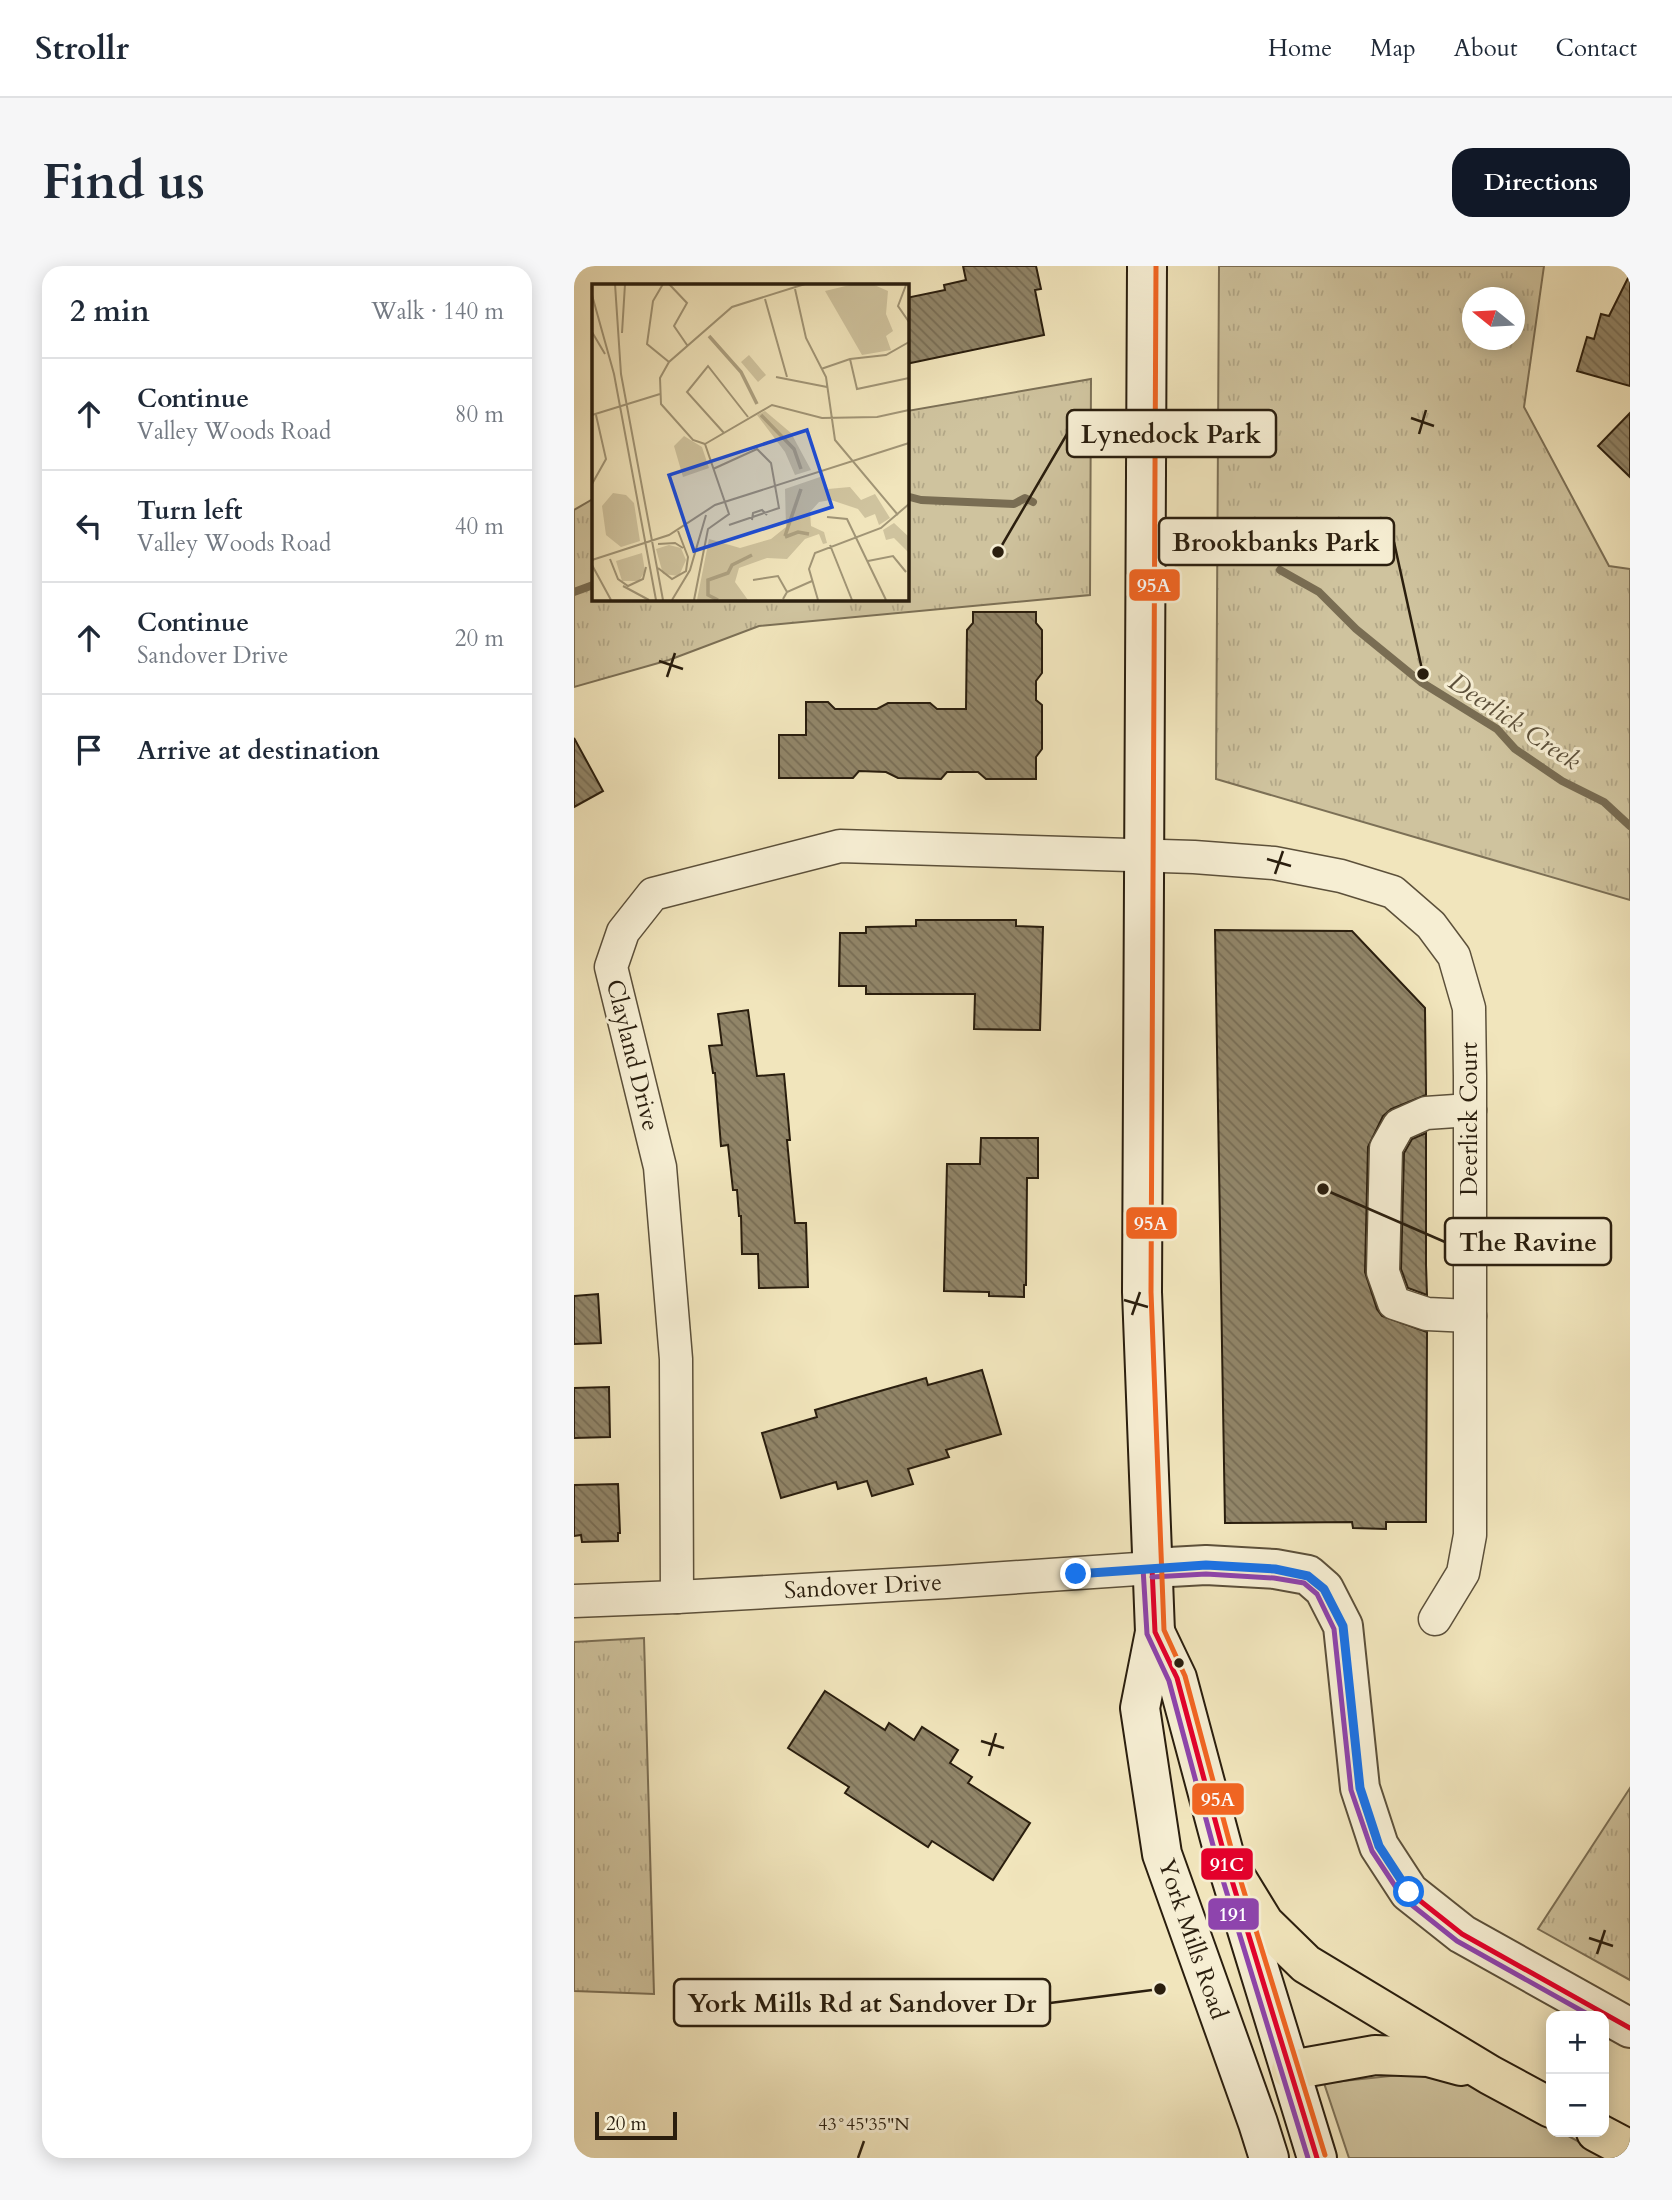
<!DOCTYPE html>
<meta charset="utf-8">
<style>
:root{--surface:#fff;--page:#f6f6f7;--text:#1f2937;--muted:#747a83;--line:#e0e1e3;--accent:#111827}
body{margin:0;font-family:Cardo,serif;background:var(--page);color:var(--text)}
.controls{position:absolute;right:21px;bottom:21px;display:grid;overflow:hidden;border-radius:14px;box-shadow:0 4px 18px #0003}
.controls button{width:63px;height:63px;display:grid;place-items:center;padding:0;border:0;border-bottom:2px solid var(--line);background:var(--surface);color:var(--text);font:35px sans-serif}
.compass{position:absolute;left:888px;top:21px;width:63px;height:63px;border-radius:50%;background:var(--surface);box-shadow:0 4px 18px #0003;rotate:288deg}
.scale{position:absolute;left:21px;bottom:18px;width:82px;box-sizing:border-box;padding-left:7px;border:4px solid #2a1e0e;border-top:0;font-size:19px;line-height:24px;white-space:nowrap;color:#2a1e0e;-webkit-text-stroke:5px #f6eed3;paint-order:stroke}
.stop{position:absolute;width:21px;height:21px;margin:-16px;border:5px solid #1a73e8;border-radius:50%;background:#fff}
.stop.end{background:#1a73e8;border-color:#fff;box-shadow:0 2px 7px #0008}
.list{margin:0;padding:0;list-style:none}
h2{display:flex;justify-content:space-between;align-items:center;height:91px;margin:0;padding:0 28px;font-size:30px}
h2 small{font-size:23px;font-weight:400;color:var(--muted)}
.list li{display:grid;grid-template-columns:46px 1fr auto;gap:21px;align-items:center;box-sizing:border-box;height:112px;padding:0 28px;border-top:2px solid var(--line)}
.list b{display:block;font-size:26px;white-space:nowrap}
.list p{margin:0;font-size:23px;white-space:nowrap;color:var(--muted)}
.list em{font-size:23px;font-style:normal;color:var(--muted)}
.icon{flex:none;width:38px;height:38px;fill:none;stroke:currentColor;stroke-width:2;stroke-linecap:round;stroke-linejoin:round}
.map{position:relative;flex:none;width:1056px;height:1892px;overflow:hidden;border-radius:21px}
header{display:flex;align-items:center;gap:42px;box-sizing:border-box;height:98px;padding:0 35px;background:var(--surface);border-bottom:2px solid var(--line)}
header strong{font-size:33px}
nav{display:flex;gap:38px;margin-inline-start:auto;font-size:24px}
.intro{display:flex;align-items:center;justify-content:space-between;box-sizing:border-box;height:168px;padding:0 42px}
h1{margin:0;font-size:49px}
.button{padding:18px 32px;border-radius:21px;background:var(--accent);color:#fff;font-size:24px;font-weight:700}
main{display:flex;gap:42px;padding:0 42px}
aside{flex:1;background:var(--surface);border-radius:21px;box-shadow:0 4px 18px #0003}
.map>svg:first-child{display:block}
.grass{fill:#cfc39e;stroke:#7c7056;stroke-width:2}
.park{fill:url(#park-tufts);stroke:#7c7056;stroke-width:2;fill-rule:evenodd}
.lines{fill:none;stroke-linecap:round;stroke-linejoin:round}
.stream{stroke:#796d53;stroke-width:8}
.building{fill:url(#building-back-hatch);stroke:#2a1e0e;stroke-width:2}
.minor-casing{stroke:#5c503a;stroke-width:35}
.tertiary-casing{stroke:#5c503a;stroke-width:42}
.secondary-casing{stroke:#2a1e0e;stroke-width:42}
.motorway-casing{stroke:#2a1e0e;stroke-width:42}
.minor{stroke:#f6eed3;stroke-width:32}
.tertiary{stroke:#f6eed3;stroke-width:38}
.secondary{stroke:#f6eed3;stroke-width:38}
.motorway{stroke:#f1e5bc;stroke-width:38}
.bus-1-casing{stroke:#f6eed3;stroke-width:10}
.bus-2-casing{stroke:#f6eed3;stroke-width:10}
.bus-3-casing{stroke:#f6eed3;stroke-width:10}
.bus-1{stroke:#e4002b;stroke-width:5}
.bus-2{stroke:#8e44ad;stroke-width:5}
.bus-3{stroke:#f26522;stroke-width:5}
.route{stroke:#1a73e8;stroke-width:9}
.ticks{fill:none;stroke:#2a1e0e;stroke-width:2.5}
.bus-dot{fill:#2a1e0e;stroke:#f6eed3;stroke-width:2.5}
.labels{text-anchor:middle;stroke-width:6;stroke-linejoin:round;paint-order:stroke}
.street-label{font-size:24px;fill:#2a1e0e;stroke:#f6eed3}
.water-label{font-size:26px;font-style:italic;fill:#5e523c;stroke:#f6eed3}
.inset-river{fill:none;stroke:#ada181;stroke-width:3.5}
.inset-road{fill:none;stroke:#a19576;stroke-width:2}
.view{fill:#1d4ed8;fill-opacity:0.15;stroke:#1d4ed8;stroke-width:3.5}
.inset-edge{fill:none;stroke:#2a1e0e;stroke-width:3.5}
.ticks-label{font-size:18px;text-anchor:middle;fill:#2a1e0e;stroke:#f6eed3;stroke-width:6;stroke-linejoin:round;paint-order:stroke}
.leader{fill:none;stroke:#2a1e0e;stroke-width:2.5}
.callout-dot{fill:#2a1e0e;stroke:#f6eed3;stroke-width:2.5}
.callout{fill:#f6eed3;stroke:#2a1e0e;stroke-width:2.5}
.callout-label{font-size:26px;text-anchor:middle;font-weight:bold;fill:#2a1e0e}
.line-badge{stroke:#f6eed3;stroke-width:2.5}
.badge-label{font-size:19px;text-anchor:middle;font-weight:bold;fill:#fff}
</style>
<header>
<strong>Strollr</strong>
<nav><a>Home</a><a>Map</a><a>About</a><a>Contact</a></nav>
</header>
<div class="intro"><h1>Find us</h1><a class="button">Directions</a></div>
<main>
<aside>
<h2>2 min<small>Walk · 140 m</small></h2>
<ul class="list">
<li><svg class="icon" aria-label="ahead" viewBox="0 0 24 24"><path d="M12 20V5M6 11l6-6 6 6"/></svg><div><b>Continue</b><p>Valley Woods Road</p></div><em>80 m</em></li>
<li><svg class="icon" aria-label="left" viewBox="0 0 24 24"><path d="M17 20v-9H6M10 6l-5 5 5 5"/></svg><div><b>Turn left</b><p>Valley Woods Road</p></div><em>40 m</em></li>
<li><svg class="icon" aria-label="ahead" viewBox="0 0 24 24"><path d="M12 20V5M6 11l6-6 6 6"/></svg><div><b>Continue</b><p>Sandover Drive</p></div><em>20 m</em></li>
<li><svg class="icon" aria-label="arrive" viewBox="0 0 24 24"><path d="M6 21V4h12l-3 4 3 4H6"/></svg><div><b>Arrive at destination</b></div></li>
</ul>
</aside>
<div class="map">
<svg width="1056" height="1892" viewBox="0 0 1056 1892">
<defs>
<pattern id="park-tufts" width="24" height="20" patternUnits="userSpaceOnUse" patternTransform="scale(1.75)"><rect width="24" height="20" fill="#cfc39e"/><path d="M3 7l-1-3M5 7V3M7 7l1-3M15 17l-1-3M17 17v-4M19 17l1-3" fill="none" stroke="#b2a787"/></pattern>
<pattern id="building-back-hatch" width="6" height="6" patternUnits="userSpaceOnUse" patternTransform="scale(1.75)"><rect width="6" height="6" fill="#918568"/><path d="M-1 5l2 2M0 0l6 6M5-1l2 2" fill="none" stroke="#776c54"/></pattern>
</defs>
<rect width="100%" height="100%" fill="#f1e5bc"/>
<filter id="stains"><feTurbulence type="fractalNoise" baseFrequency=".00286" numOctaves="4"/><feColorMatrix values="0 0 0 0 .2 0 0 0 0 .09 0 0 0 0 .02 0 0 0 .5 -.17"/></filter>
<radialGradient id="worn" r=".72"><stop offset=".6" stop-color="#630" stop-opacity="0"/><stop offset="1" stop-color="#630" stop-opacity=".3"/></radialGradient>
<polygon class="grass" points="835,1808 902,1819 977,1860 977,1866 987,1866 1035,1892 775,1892 750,1817"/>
<g class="park">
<path d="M 645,0 L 970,0 L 950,141 L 1035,300 L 1056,303 L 1056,634 L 642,513 ZM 898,32 L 940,32 L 940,74 L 898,74 Z"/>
<polygon points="517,113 516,329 185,360 95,394 0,421 0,244 19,233 19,332 332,332 333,145"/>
<polygon points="70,1372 80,1728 0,1725 0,1376"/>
<polygon points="1056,1522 1056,1714 964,1663"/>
</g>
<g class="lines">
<g class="stream">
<polyline points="332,230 347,234 440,238 451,232 459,236"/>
<polyline points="706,304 745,326 782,363 847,416 923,463 941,483 988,515 1030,536 1056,560"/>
<polyline points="0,326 19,319"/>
</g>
</g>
<g class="building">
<polygon points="389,0 462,0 467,23 461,24 470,69 332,98 332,32 371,24 370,19 392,14"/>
<polygon points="1056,8 1056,120 1003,105 1013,71 1020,73 1027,48 1035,50"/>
<polygon points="1056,147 1056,211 1024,180"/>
<polygon points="399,346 462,346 462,357 468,364 468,407 462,415 462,434 468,439 468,483 462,491 462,513 412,513 404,506 373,506 367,513 324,512 312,506 285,505 279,512 205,512 205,469 232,469 232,436 254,436 261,443 303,443 314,437 356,437 363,443 392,443 393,364 399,357"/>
<polygon points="0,472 29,525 0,541"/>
<polygon points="342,654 442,654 442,660 469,661 466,764 400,763 401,728 292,728 292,720 265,720 266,667 292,667 292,661 342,660"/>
<polygon points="641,664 778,665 851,742 852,829 817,843 809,850 794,881 791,1006 803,1043 808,1050 853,1066 852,1256 812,1256 812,1263 779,1262 778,1256 651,1257"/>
<polygon points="174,744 183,810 210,808 216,874 213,874 221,957 232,957 234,1021 185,1022 184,988 168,988 167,950 165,950 163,924 159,924 154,879 147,880 141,807 139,807 135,780 148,779 144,748"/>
<polygon points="852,867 852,999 853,1029 834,1022 827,1003 830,887 838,873"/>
<polygon points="407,872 464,872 464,912 453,912 452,1019 450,1019 450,1031 415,1030 415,1026 370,1025 373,898 406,898"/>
<polygon points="24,1028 27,1077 0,1078 0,1030"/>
<polygon points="408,1104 427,1168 372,1184 375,1191 334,1203 339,1218 298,1230 293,1215 264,1223 262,1216 207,1232 188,1167 243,1151 241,1144 278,1133 352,1112 354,1119"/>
<polygon points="35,1121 36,1171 0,1172 0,1122"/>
<polygon points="44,1218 46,1267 44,1267 44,1275 8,1276 7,1269 0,1270 0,1219"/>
<polygon points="251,1425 311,1464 315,1457 340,1474 348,1461 384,1484 376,1497 398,1511 394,1517 456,1557 419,1614 358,1575 354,1581 271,1527 275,1521 214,1482"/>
</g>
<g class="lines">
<defs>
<g id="minor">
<polyline points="896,844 852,847 825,859 812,882 809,1006 820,1037 853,1048 896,1050"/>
<polyline points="103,1331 102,1093 86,901 37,701 49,666 79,628 266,580 620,591 700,597 767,610 819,626 857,659 880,690 895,742 896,810 896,1269 889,1307 861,1353"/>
<polyline points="0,1335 103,1331 372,1316 578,1302"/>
</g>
<polyline id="tertiary" points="578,1302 632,1299 701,1303 734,1309 750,1323 769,1360 786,1522 805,1580 835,1626 888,1668 1056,1762"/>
<g id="secondary">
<polyline points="573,0 568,1026 581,1366 566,1442 588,1588 684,1857 695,1892"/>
<polyline points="581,1366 603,1412 652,1595 743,1892"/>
</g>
<g id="motorway">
<polyline points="652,1595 690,1657 732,1698 916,1809 977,1842"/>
<polyline points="717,1804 801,1789 854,1791 887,1800"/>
<polyline points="1022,1866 1056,1884"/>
</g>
</defs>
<use href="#minor" class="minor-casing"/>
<use href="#tertiary" class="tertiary-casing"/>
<use href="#secondary" class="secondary-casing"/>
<use href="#motorway" class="motorway-casing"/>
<use href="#minor" class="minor"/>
<use href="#tertiary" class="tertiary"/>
<use href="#secondary" class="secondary"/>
<use href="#motorway" class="motorway"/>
<defs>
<g id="bus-1">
<polyline points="578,1302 632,1299 701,1303 734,1309 750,1323 769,1360 786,1522 805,1580 835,1626 888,1668 1056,1762"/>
<polyline points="578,1302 581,1366 603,1412 652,1595 743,1892"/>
</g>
<g id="bus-2">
<polyline points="569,1302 573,1368 595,1415 644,1598 734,1892"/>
<polyline points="578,1311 632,1308 700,1312 730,1317 743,1328 760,1363 777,1524 798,1585 829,1632 883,1675 1017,1750"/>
</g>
<polyline id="bus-3" points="582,0 577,1026 590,1364 611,1410 660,1593 751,1889"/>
</defs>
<use href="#bus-1" class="bus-1-casing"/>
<use href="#bus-2" class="bus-2-casing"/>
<use href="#bus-3" class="bus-3-casing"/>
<use href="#bus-1" class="bus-1"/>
<use href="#bus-2" class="bus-2"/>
<use href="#bus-3" class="bus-3"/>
</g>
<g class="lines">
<polyline class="route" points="502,1308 632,1299 701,1303 734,1310 750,1323 769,1360 786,1522 805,1580 835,1626"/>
</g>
<path class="ticks" d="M 837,152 L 860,160M 845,168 L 852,144M 85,395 L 109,403M 93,411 L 101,387M 693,593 L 717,600M 701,608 L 709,585M 550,1034 L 574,1041M 558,1049 L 566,1026M 407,1475 L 430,1482M 415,1490 L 422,1467M 1015,1672 L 1039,1680M 1023,1688 L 1031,1664M 284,1892 L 290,1875"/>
<circle class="bus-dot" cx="605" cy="1397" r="6"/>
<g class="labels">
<g class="street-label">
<text transform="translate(59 789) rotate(76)" y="8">Clayland Drive</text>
<text transform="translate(895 853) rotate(-90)" y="8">Deerlick Court</text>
<text transform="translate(289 1320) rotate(-3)" y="8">Sandover Drive</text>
<text transform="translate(619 1673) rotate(71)" y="8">York Mills Road</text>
</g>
<g class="water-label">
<text transform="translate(941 455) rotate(34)" y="9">Deerlick Creek</text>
</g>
</g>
<g transform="translate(18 18)">
<rect width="317" height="317" fill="#f1e5bc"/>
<path d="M 157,71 L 174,91 L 166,98 L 149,78 ZM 21,209 L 34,211 L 42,219 L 48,257 L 29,263 L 14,251 L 10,222 ZM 77,261 L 89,264 L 94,276 L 87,292 L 71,290 L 64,265 ZM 50,269 L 53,287 L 47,297 L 30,297 L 24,277 Z" fill="#cfc39e"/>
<path d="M 262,0 L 280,0 L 296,7 L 294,30 L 301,47 L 294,52 L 299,66 L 270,71 L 233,7 ZM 173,127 L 199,149 L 219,186 L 203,191 L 193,168 L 165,131 ZM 92,152 L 110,163 L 117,184 L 91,193 L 82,162 ZM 231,192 L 236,205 L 258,203 L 269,216 L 283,210 L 298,234 L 287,241 L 283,230 L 273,234 L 266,225 L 239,216 L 227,218 L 218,228 L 219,242 L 232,248 L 235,259 L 231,260 L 227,250 L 213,255 L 195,275 L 175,274 L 147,284 L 143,298 L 156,316 L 105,316 L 117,255 L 148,264 L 179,255 L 194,243 L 193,205 ZM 302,239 L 317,253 L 317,269 L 302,254 L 294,256 L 291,246 Z" fill="#cfc39e"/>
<path class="inset-river" d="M 117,52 L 149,88 L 165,120M 169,131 L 202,165 L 209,185M 193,252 L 209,205M 193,253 L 206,248 L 217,250M 126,316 L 116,311 L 116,296 L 136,289 L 140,281 L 160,271"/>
<path class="inset-road" d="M 23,0 L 29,90 L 71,316M 71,0 L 61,17 L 55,60 L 77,78M 77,0 L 95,19 L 82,42 L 95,61M 314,1 L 306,22 L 317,38M 203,5 L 214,54 L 234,93 L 243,156 L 306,231M 0,11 L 22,90 L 64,316M 173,15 L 195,93M 0,48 L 13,70M 30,49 L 33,0M 258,75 L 265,105 L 317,94M 229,85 L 258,75 L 294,71 L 317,58M 184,93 L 235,103M 0,131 L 68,110M 132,149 L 95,108 L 116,82 L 156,133M 113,160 L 101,156 L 69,120 L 68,94 L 77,78 L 140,23 L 213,0M 113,160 L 180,121 L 230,134 L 285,133 L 317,126M 121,185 L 165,165 L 179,179 L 187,224 L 137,241M 0,200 L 14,175 L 4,131M 235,233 L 255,235 L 294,316M 160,236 L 161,229 L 170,226 L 175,231M 66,260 L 83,259 L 91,264M 238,261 L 260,316M 18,275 L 26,295 L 36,302 L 51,295 L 54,283M 0,276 L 77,251 L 123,221 L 317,159M 276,277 L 301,272 L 314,288M 0,281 L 19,316M 66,284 L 80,295 L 94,287 L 96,273 L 86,247M 161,296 L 186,292 L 195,308M 31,302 L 57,316M 191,315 L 195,308 L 220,297M 80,316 L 98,286 L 114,231M 102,316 L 116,245 L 137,230 L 113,160M 226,316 L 217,285 L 223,269 L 289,244 L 317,220"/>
<path class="view" d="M 215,146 L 240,223 L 102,267 L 77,191 Z"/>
<rect width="317" height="317" class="inset-edge"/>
</g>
<g class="ticks-label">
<text x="290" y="1864">43°45'35"N</text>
</g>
<path class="leader" d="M424 286L493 168M849 408L820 276M749 923L871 976M586 1723L476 1737"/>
<g class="callout-dot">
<circle cx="424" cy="286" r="7"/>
<circle cx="849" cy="408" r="7"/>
<circle cx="749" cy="923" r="7"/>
<circle cx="586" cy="1723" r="7"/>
</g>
<g class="callout">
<rect x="493" y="144" width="209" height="47" rx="7"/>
<rect x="585" y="252" width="235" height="47" rx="7"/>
<rect x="871" y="952" width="166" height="47" rx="7"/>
<rect x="100" y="1713" width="376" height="47" rx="7"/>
</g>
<g class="callout-label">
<text x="597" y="177">Lynedock Park</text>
<text x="702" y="285">Brookbanks Park</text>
<text x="954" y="985">The Ravine</text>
<text x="288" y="1746">York Mills Rd at Sandover Dr</text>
</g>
<g class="line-badge">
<rect x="554" y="302" width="53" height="34" rx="7" fill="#f26522"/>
<rect x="551" y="940" width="53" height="34" rx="7" fill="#f26522"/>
<rect x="617" y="1516" width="54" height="34" rx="7" fill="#f26522"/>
<rect x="626" y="1581" width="54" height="34" rx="7" fill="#e4002b"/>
<rect x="633" y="1631" width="53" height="34" rx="7" fill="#8e44ad"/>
</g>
<g class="badge-label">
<text x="580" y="326">95A</text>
<text x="577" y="964">95A</text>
<text x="644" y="1540">95A</text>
<text x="653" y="1605">91C</text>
<text x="659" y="1655">191</text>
</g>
<rect width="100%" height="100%" filter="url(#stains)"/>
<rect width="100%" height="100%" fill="url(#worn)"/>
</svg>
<div class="controls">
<button>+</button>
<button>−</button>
</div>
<svg class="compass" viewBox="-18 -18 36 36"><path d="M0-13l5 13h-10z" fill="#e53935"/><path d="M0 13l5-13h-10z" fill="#747a83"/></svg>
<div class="scale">20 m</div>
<div class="stop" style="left:835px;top:1626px"></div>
<div class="stop end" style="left:502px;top:1308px"></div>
</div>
</main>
